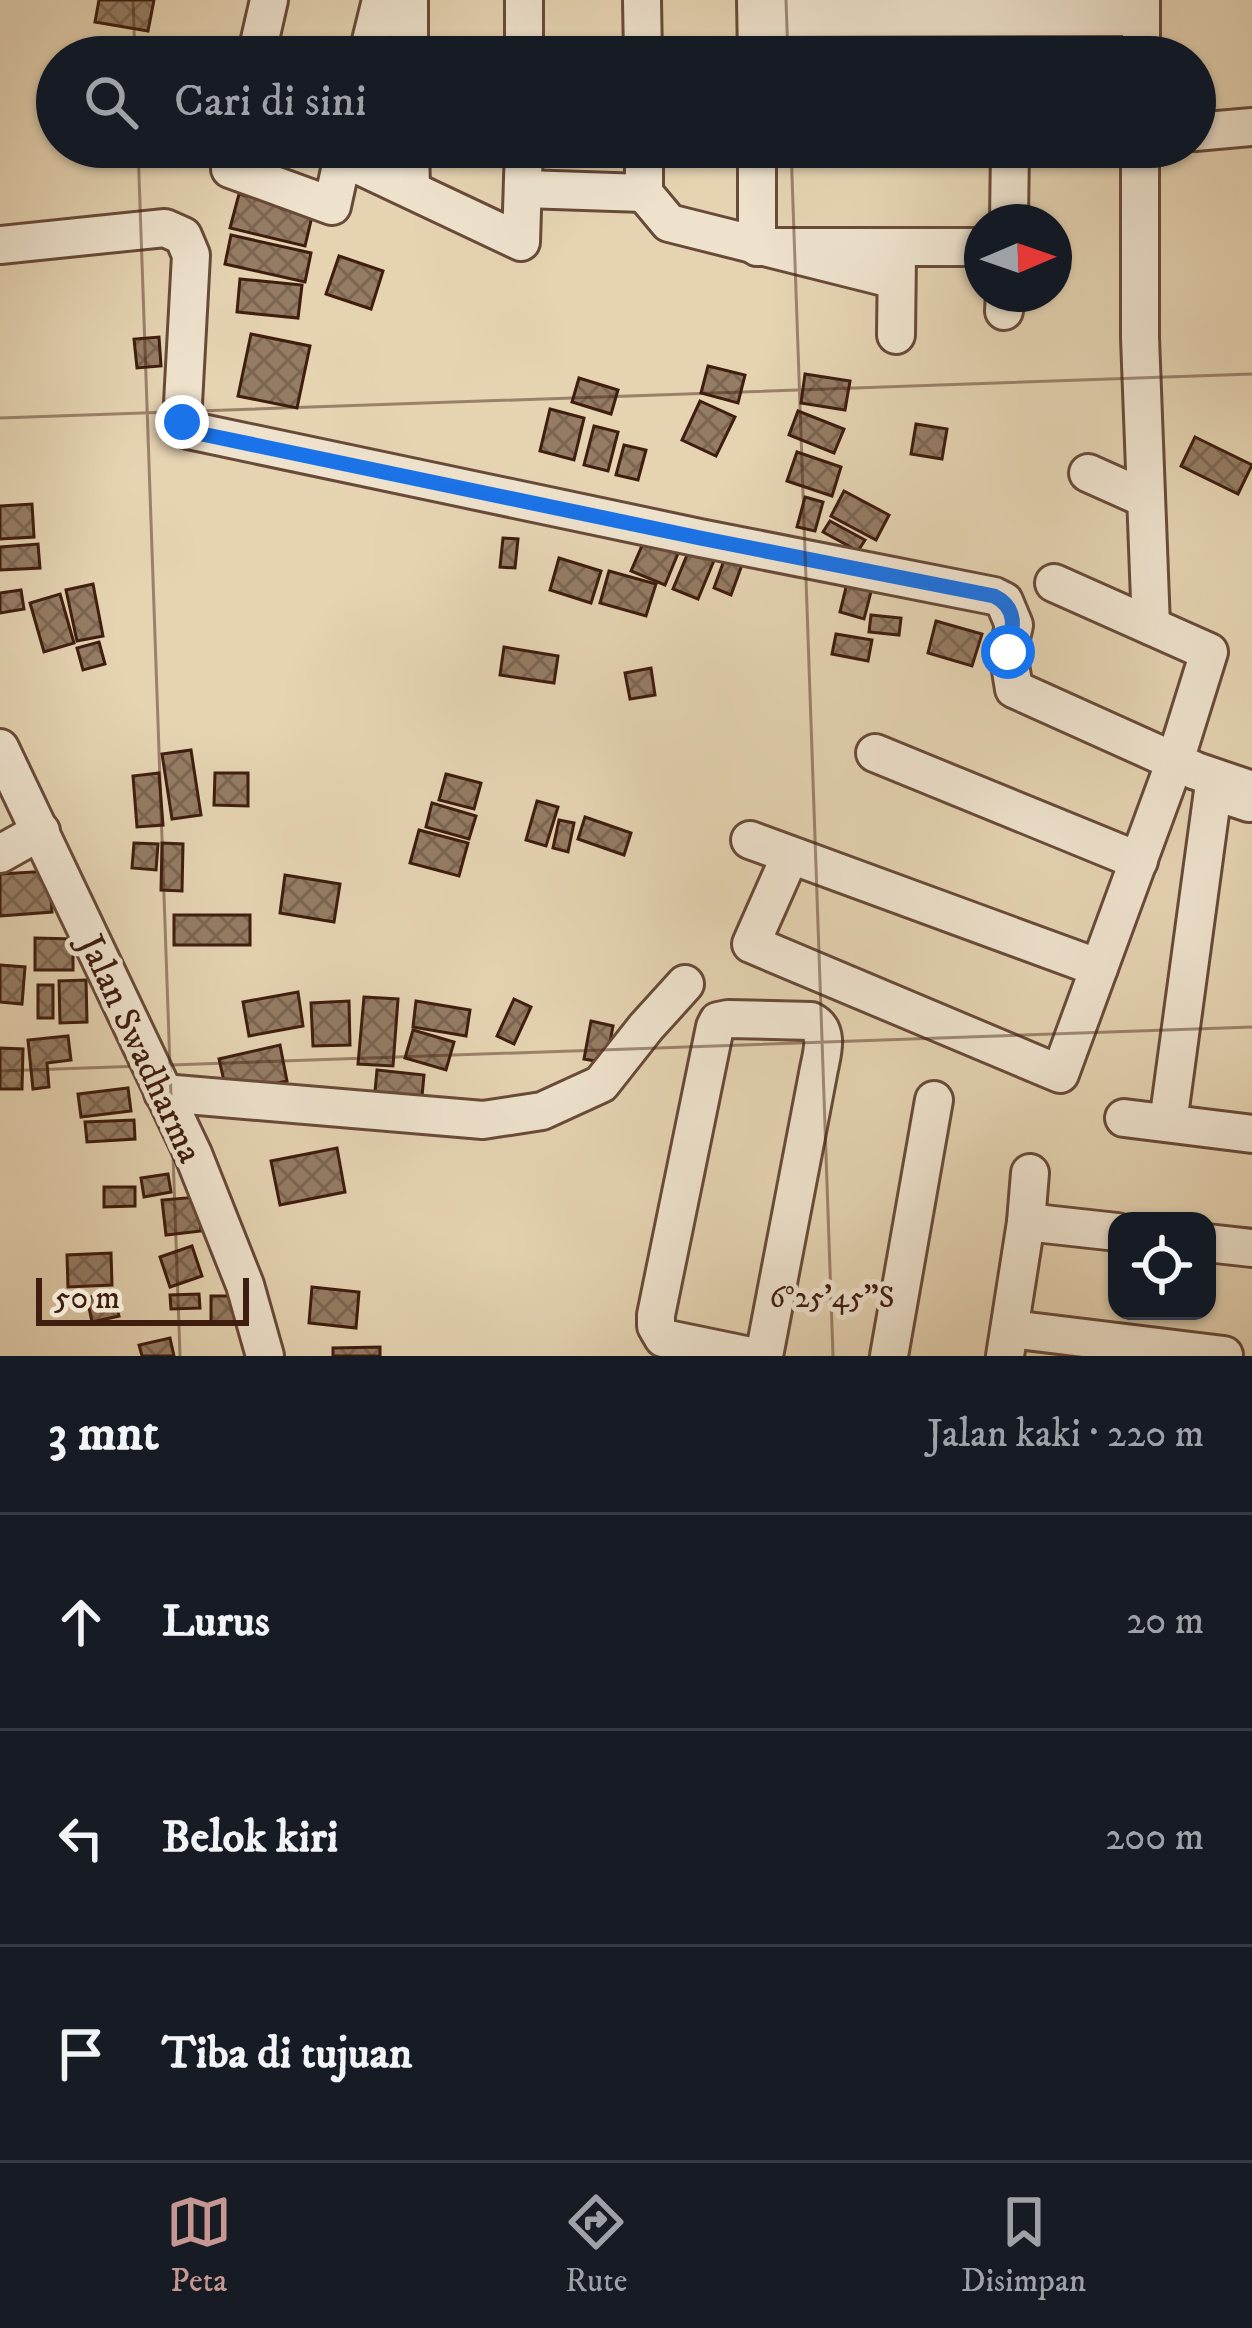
<!DOCTYPE html>
<html lang="id">
<meta charset="utf-8">
<style>
:root{--surface:#171b24;--page:#242831;--text:#f1f3f6;--muted:#9ea1a6;--line:#363941;--accent:#c59692}
body{margin:0;font-family:"IM FELL DW Pica",serif;background:var(--page);color:var(--text)}
.controls{position:absolute;right:36px;bottom:36px;display:grid;overflow:hidden;border-radius:24px;box-shadow:0 3px 9px #0004}
.controls button{width:108px;height:108px;display:grid;place-items:center;padding:0;border:0;border-bottom:3px solid var(--line);background:var(--surface);color:var(--text);font:60px sans-serif}
.compass{position:absolute;left:964px;top:204px;width:108px;height:108px;border-radius:50%;background:var(--surface);box-shadow:0 3px 9px #0004;rotate:88deg}
.scale{position:absolute;left:36px;bottom:30px;width:213px;box-sizing:border-box;padding-left:12px;border:6px solid #3f1d0f;border-top:0;font-size:33px;line-height:42px;white-space:nowrap;color:#3f1d0f;-webkit-text-stroke:9px #eee2cd;paint-order:stroke}
.stop{position:absolute;width:36px;height:36px;margin:-27px;border:9px solid #1a73e8;border-radius:50%;background:#fff}
.stop.end{background:#1a73e8;border-color:#fff;box-shadow:0 3px 12px #0008}
.list{margin:0;padding:0;list-style:none}
h2{display:flex;justify-content:space-between;align-items:center;height:156px;margin:0;padding:0 48px;font-size:51px}
h2 small{font-size:39px;font-weight:400;color:var(--muted)}
.list li{display:grid;grid-template-columns:78px 1fr auto;gap:36px;align-items:center;box-sizing:border-box;height:216px;padding:0 48px;border-top:3px solid var(--line)}
.list b{display:block;font-size:45px;white-space:nowrap}
.list em{font-size:39px;font-style:normal;color:var(--muted)}
.icon{flex:none;width:66px;height:66px;fill:none;stroke:currentColor;stroke-width:2;stroke-linecap:round;stroke-linejoin:round}
.map{position:relative;flex:none;width:1252px;height:1356px;overflow:hidden}
.search{position:absolute;background:var(--surface);box-shadow:0 3px 9px #0004;left:36px;right:36px;top:36px;height:132px;display:flex;align-items:center;gap:30px;box-sizing:border-box;padding:0 42px;border-radius:66px;color:var(--muted);font-size:45px}
.sheet{height:804px;background:var(--surface)}
nav{display:flex;justify-content:space-around;align-items:center;box-sizing:border-box;height:168px;border-top:3px solid var(--line);background:var(--surface);font-size:33px;color:var(--muted)}
nav a{display:grid;justify-items:center;gap:6px}
nav .on{color:var(--accent)}
.map>svg:first-child{display:block}
.building{fill:url(#building-cross-hatch);stroke:#3f1d0f;stroke-width:3}
.lines{fill:none;stroke-linecap:round;stroke-linejoin:round}
.minor-casing{stroke:#684a38;stroke-width:42}
.minor{stroke:#eee2cd;stroke-width:36}
.route{stroke:#1a73e8;stroke-width:15}
.ticks{fill:none;stroke:#3f1d0f;stroke-width:3;stroke-opacity:0.45}
.labels{text-anchor:middle;stroke-width:10;stroke-linejoin:round;paint-order:stroke}
.street-label{font-size:36px;fill:#3f1d0f;stroke:#eee2cd}
.ticks-label{font-size:30px;text-anchor:middle;fill:#3f1d0f;stroke:#eee2cd;stroke-width:10;stroke-linejoin:round;paint-order:stroke}
</style>
<div class="map">
<svg width="1252" height="1356" viewBox="0 0 1252 1356">
<defs>
<pattern id="building-cross-hatch" width="8" height="8" patternUnits="userSpaceOnUse" patternTransform="scale(3)"><rect width="8" height="8" fill="#957c64"/><path d="M0 0l8 8M0 8l8-8" fill="none" stroke="#7b6551"/></pattern>
</defs>
<rect width="100%" height="100%" fill="#e5d3b2"/>
<filter id="stains"><feTurbulence type="fractalNoise" baseFrequency=".00167" numOctaves="4"/><feColorMatrix values="0 0 0 0 .2 0 0 0 0 .09 0 0 0 0 .02 0 0 0 .5 -.17"/></filter>
<radialGradient id="worn" r=".72"><stop offset=".6" stop-color="#630" stop-opacity="0"/><stop offset="1" stop-color="#630" stop-opacity=".3"/></radialGradient>
<g class="building">
<polygon points="99,0 154,0 148,31 95,22"/>
<polygon points="239,194 313,212 305,246 230,228"/>
<polygon points="231,235 311,253 305,282 225,264"/>
<polygon points="339,256 383,271 371,309 326,294"/>
<polygon points="240,279 302,285 298,318 237,312"/>
<polygon points="251,334 310,346 297,408 238,396"/>
<polygon points="159,337 161,366 137,368 134,339"/>
<polygon points="708,366 745,375 738,403 701,393"/>
<polygon points="805,374 850,381 845,410 801,403"/>
<polygon points="579,378 618,390 611,414 572,402"/>
<polygon points="700,401 735,417 716,456 682,440"/>
<polygon points="550,409 584,418 574,460 540,451"/>
<polygon points="798,411 844,429 834,453 789,435"/>
<polygon points="916,424 947,429 942,459 911,454"/>
<polygon points="594,426 618,432 608,471 584,465"/>
<polygon points="1195,437 1252,465 1238,494 1181,466"/>
<polygon points="624,445 646,450 638,480 616,475"/>
<polygon points="797,452 841,467 832,496 787,481"/>
<polygon points="844,491 889,515 876,540 831,516"/>
<polygon points="805,497 823,502 815,531 797,527"/>
<polygon points="32,504 34,537 0,539 0,506"/>
<polygon points="830,521 865,540 858,551 823,532"/>
<polygon points="648,532 681,546 665,585 631,571"/>
<polygon points="503,538 518,539 515,568 500,567"/>
<polygon points="38,544 40,568 0,570 0,547"/>
<polygon points="690,548 715,558 698,599 673,589"/>
<polygon points="726,555 743,562 731,595 714,588"/>
<polygon points="559,558 601,571 591,603 550,590"/>
<polygon points="609,571 656,584 646,616 600,603"/>
<polygon points="848,579 873,584 864,619 840,612"/>
<polygon points="93,584 103,636 77,641 66,590"/>
<polygon points="21,590 24,609 0,613 0,593"/>
<polygon points="60,594 74,643 44,652 30,603"/>
<polygon points="871,615 901,618 899,635 869,632"/>
<polygon points="936,621 982,634 972,666 928,653"/>
<polygon points="836,634 872,640 868,661 832,654"/>
<polygon points="99,642 105,664 83,670 77,648"/>
<polygon points="504,647 558,656 554,683 500,675"/>
<polygon points="651,668 655,695 630,699 625,673"/>
<polygon points="191,750 201,815 172,819 162,754"/>
<polygon points="159,773 163,825 137,827 133,776"/>
<polygon points="215,773 248,773 248,806 214,805"/>
<polygon points="446,774 481,783 474,809 439,800"/>
<polygon points="537,801 558,807 546,846 526,840"/>
<polygon points="432,803 476,816 469,839 426,827"/>
<polygon points="585,817 631,833 624,855 578,839"/>
<polygon points="559,820 574,823 568,852 553,848"/>
<polygon points="419,830 468,843 459,876 410,863"/>
<polygon points="134,843 158,844 156,870 132,868"/>
<polygon points="162,843 183,844 182,891 161,890"/>
<polygon points="49,871 52,912 0,916 0,874"/>
<polygon points="285,875 340,884 334,922 280,913"/>
<rect x="174" y="915" width="76" height="30"/>
<polygon points="35,938 73,939 73,970 35,970"/>
<polygon points="0,965 25,967 22,1004 0,1002"/>
<polygon points="86,980 87,1022 60,1023 59,981"/>
<rect x="38" y="985" width="15" height="33"/>
<polygon points="298,992 303,1026 249,1036 243,1002"/>
<polygon points="364,997 398,999 393,1066 358,1064"/>
<polygon points="514,999 531,1007 514,1044 497,1036"/>
<polygon points="349,1001 350,1045 313,1046 311,1003"/>
<polygon points="416,1001 470,1010 466,1036 413,1027"/>
<polygon points="591,1021 613,1026 606,1063 584,1059"/>
<polygon points="413,1030 454,1042 446,1070 405,1058"/>
<polygon points="68,1036 71,1060 47,1063 49,1087 33,1089 28,1040"/>
<polygon points="280,1045 287,1081 227,1094 219,1059"/>
<polygon points="0,1048 23,1049 22,1089 0,1089"/>
<polygon points="377,1070 424,1075 421,1107 374,1102"/>
<polygon points="128,1088 131,1111 81,1117 78,1094"/>
<polygon points="134,1120 135,1139 87,1142 85,1122"/>
<polygon points="337,1148 345,1192 280,1205 271,1161"/>
<polygon points="168,1174 171,1192 144,1197 141,1178"/>
<polygon points="104,1187 135,1187 135,1206 104,1207"/>
<polygon points="197,1197 201,1231 166,1235 162,1200"/>
<polygon points="192,1246 202,1276 170,1287 160,1257"/>
<polygon points="111,1253 112,1285 68,1287 67,1255"/>
<polygon points="312,1287 359,1292 356,1328 309,1323"/>
<polygon points="113,1292 119,1316 92,1322 87,1298"/>
<polygon points="199,1294 200,1308 171,1309 170,1295"/>
<polygon points="211,1296 234,1296 235,1323 211,1323"/>
<polygon points="170,1338 174,1356 142,1356 139,1345"/>
<polygon points="380,1347 380,1356 333,1356 333,1348"/>
</g>
<g class="lines">
<defs>
<g id="minor">
<polyline points="409,0 409,57"/>
<polyline points="642,0 643,57"/>
<polyline points="756,0 757,57"/>
<polyline points="757,18 1141,17"/>
<polyline points="256,57 269,0"/>
<polyline points="367,57 381,0"/>
<polyline points="524,57 524,0"/>
<polyline points="1141,57 1141,0"/>
<polyline points="1195,132 1252,127"/>
<polyline points="235,147 230,169 332,206 345,147"/>
<polyline points="410,147 411,189"/>
<polyline points="644,147 644,193 669,223 896,280"/>
<polyline points="757,147 757,247 982,247"/>
<polyline points="1140,147 1140,338 1151,626"/>
<polyline points="343,158 521,242 524,147"/>
<polyline points="524,189 644,193"/>
<polyline points="1009,222 1010,147"/>
<polyline points="0,245 165,228 183,236 191,255 182,422 188,430 700,538 994,596 1004,601 1014,625 1008,652 1014,689 1196,771 1252,790"/>
<polyline points="1004,311 1005,294"/>
<polyline points="896,335 897,255"/>
<polyline points="1088,473 1146,499"/>
<polyline points="0,748 193,1154 245,1285 265,1356"/>
<polyline points="875,753 1139,861"/>
<polyline points="750,840 1099,968"/>
<polyline points="0,854 41,831"/>
<polyline points="790,856 751,944 1060,1074 1175,761 1209,652 1054,583"/>
<polyline points="163,1093 483,1120 542,1111 601,1084 646,1027 685,984"/>
<polyline points="1124,1118 1252,1134"/>
<polyline points="1168,1123 1213,791 1249,803"/>
<polyline points="1026,1222 1117,1232"/>
<polyline points="1207,1243 1252,1248"/>
<polyline points="1010,1329 1224,1355"/>
<path d="M 750,1356 L 663,1338 L 656,1326 L 656,1315 L 715,1027 L 718,1021 L 728,1019 L 811,1021 C 831,1031 821,1056 818,1074 L 764,1356"/>
<polyline points="889,1356 934,1100"/>
<polyline points="1005,1356 1026,1222 1030,1173"/>
</g>
</defs>
<use href="#minor" class="minor-casing"/>
<use href="#minor" class="minor"/>
</g>
<g class="lines">
<path class="route" d="M 182,422 L 188,430 L 202,434 L 700,538 L 994,596 C 1019,608 1013,630 1008,652"/>
</g>
<path class="ticks" d="M 133,0 L 135,57M 786,0 L 788,57M 138,147 L 180,1356M 791,147 L 833,1356M 0,418 L 1252,374M 0,1071 L 1252,1027"/>
<g class="labels">
<g class="street-label">
<text transform="translate(142 1048) rotate(65)" y="13">Jalan Swadharma</text>
</g>
</g>
<g class="ticks-label">
<text x="832" y="1307">6°25'45"S</text>
</g>
<rect width="100%" height="100%" filter="url(#stains)"/>
<rect width="100%" height="100%" fill="url(#worn)"/>
</svg>
<div class="controls">
<button><svg class="icon" aria-label="locate" viewBox="0 0 24 24"><circle cx="12" cy="12" r="6"/><path d="M12 2v4M12 18v4M2 12h4M18 12h4"/></svg></button>
</div>
<svg class="compass" viewBox="-18 -18 36 36"><path d="M0-13l5 13h-10z" fill="#e53935"/><path d="M0 13l5-13h-10z" fill="#9ea1a6"/></svg>
<div class="scale">50 m</div>
<div class="stop" style="left:1008px;top:652px"></div>
<div class="stop end" style="left:182px;top:422px"></div>
<div class="search"><svg class="icon" aria-label="search" viewBox="0 0 24 24"><circle cx="10" cy="10" r="6"/><path d="M15 15l6 6"/></svg>Cari di sini</div>
</div>
<section class="sheet">
<h2>3 mnt<small>Jalan kaki · 220 m</small></h2>
<ul class="list">
<li><svg class="icon" aria-label="ahead" viewBox="0 0 24 24"><path d="M12 20V5M6 11l6-6 6 6"/></svg><div><b>Lurus</b></div><em>20 m</em></li>
<li><svg class="icon" aria-label="left" viewBox="0 0 24 24"><path d="M17 20v-9H6M10 6l-5 5 5 5"/></svg><div><b>Belok kiri</b></div><em>200 m</em></li>
<li><svg class="icon" aria-label="arrive" viewBox="0 0 24 24"><path d="M6 21V4h12l-3 4 3 4H6"/></svg><div><b>Tiba di tujuan</b></div></li>
</ul>
</section>
<nav>
<a class="on"><svg class="icon" aria-label="map" viewBox="0 0 24 24"><path d="M3 6l6-2 6 2 6-2v14l-6 2-6-2-6 2zM9 4v14M15 6v14"/></svg>Peta</a>
<a><svg class="icon" aria-label="directions" viewBox="0 0 24 24"><path d="M12 3l9 9-9 9-9-9zM9 14v-3h6M13 9l2 2-2 2"/></svg>Rute</a>
<a><svg class="icon" aria-label="saved" viewBox="0 0 24 24"><path d="M7 4h10v16l-5-4-5 4z"/></svg>Disimpan</a>
</nav>
